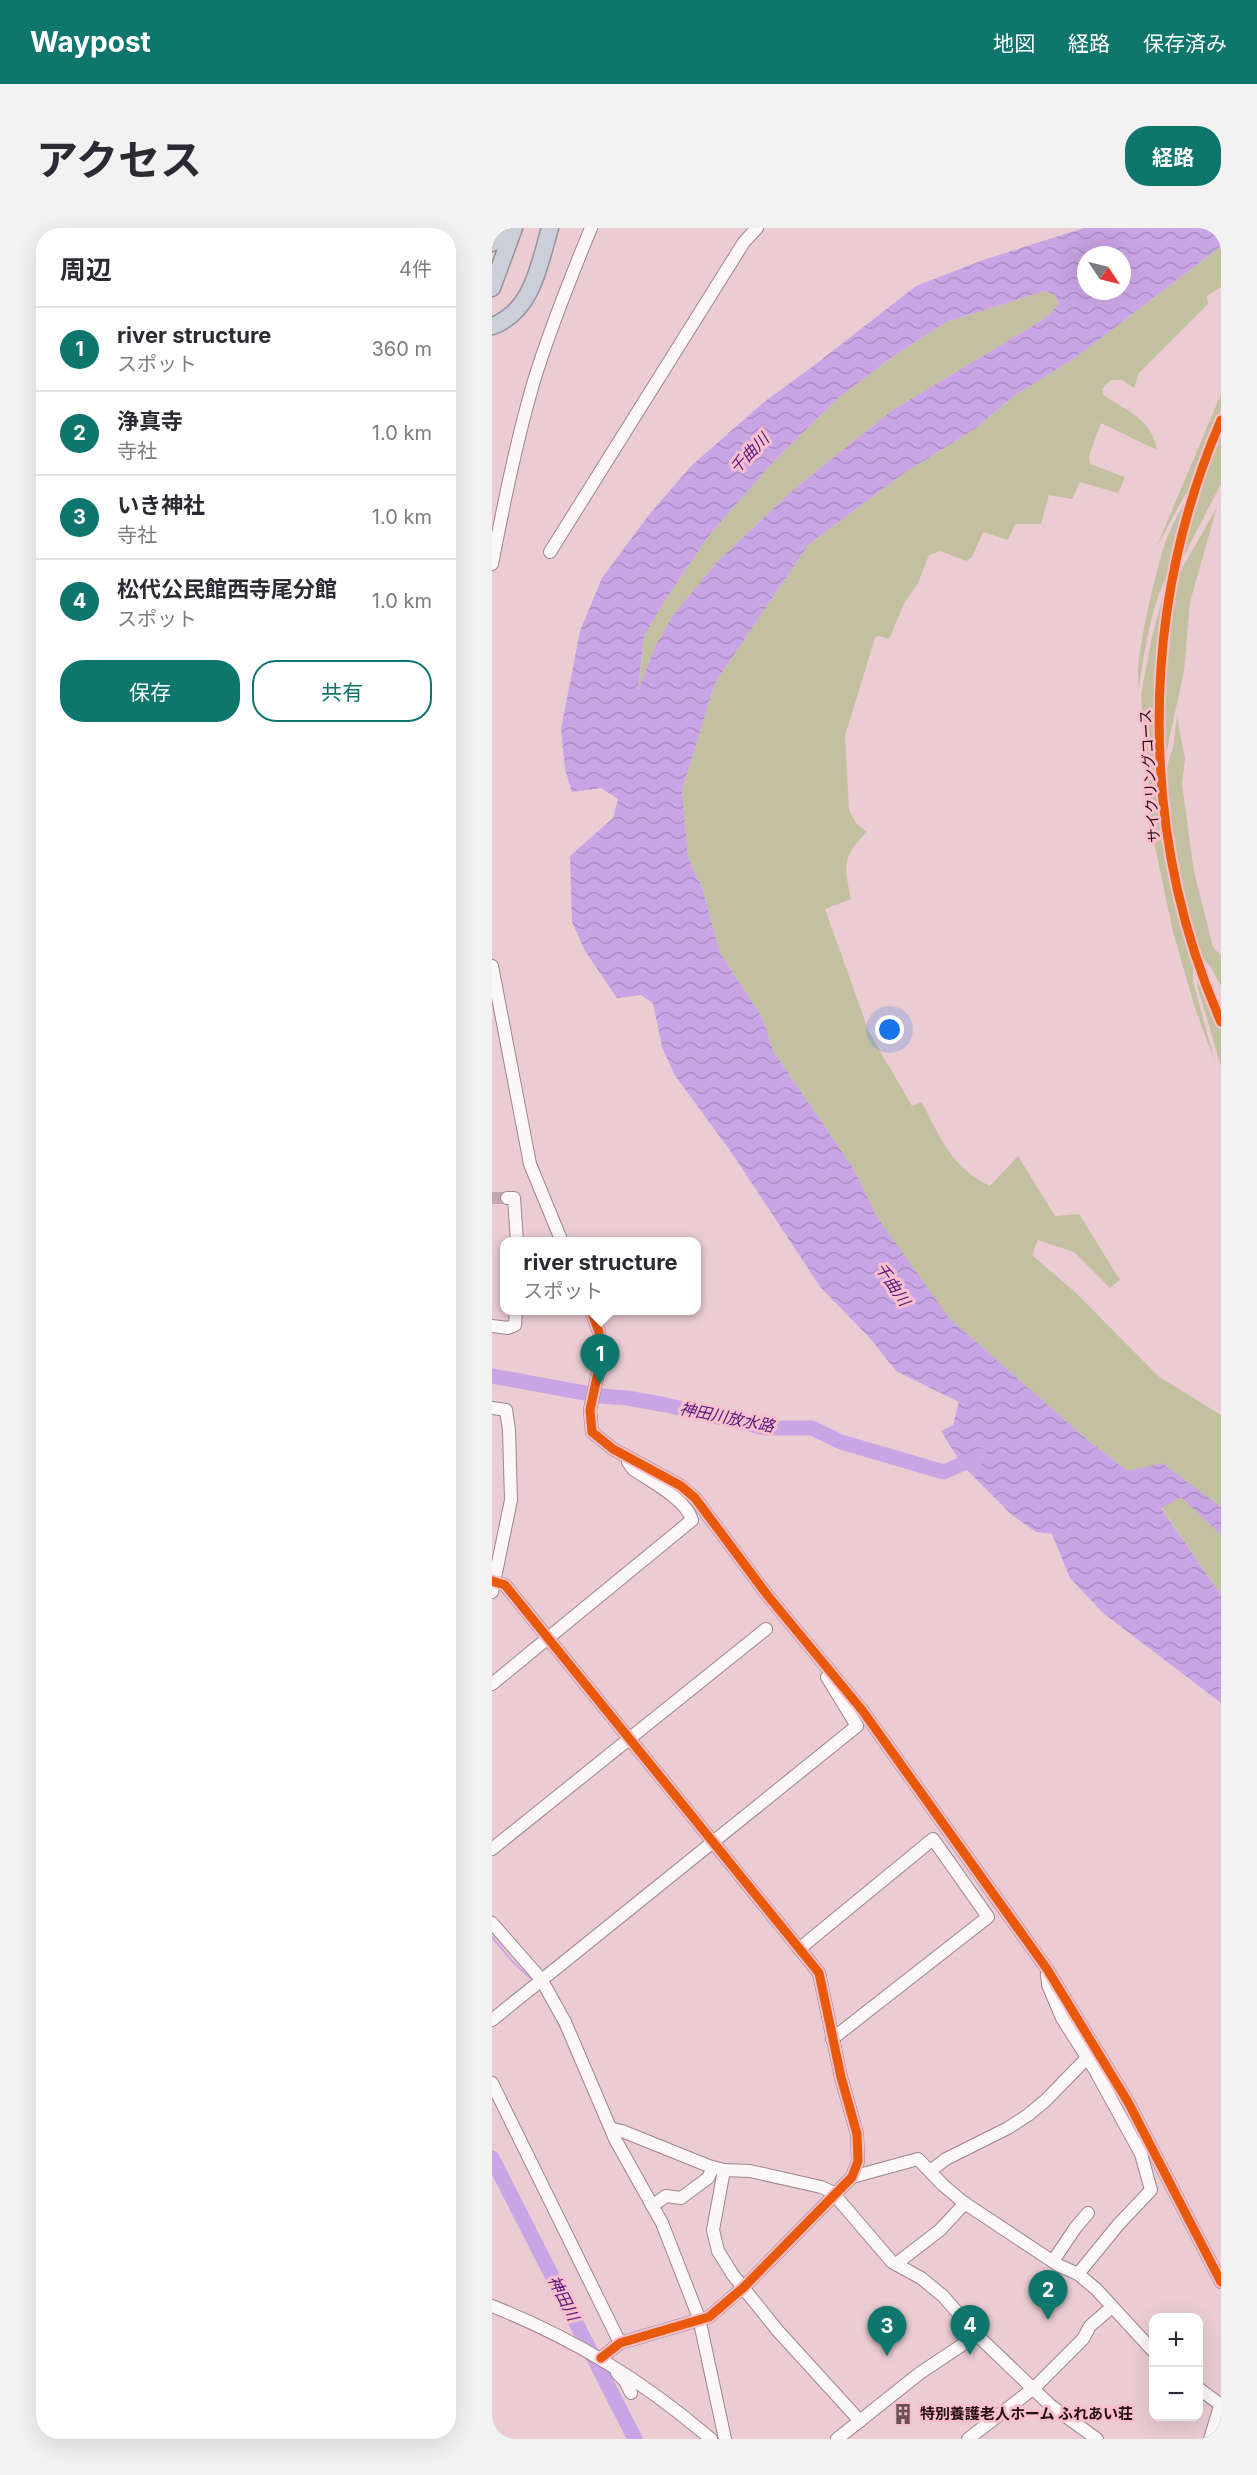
<!DOCTYPE html>
<html lang="ja">
<meta charset="utf-8">
<style>
:root{--surface:#fff;--page:#f2f2f3;--text:#2b2b33;--muted:#7c7c81;--line:#e1e1e2;--accent:#0f766e}
body{margin:0;font-family:Inter,"Noto Sans JP",sans-serif;background:var(--page);color:var(--text)}
.controls{position:absolute;right:18px;bottom:18px;display:grid;overflow:hidden;border-radius:12px;box-shadow:0 6px 24px #0002}
.controls button{width:54px;height:54px;display:grid;place-items:center;padding:0;border:0;border-bottom:2px solid var(--line);background:var(--surface);color:var(--text);font:30px sans-serif}
.compass{position:absolute;left:585px;top:18px;width:54px;height:54px;border-radius:50%;background:var(--surface);box-shadow:0 6px 24px #0002;rotate:125deg}
.you{position:absolute;left:398px;top:802px;width:21px;height:21px;margin:-15px;border:4px solid #fff;border-radius:50%;background:#1a73e8;box-shadow:0 0 0 9px #1a73e833}
.badge{display:grid;place-items:center;width:39px;height:39px;border-radius:50%;background:var(--accent);color:#fff;font-size:20px;font-weight:700}
.pin{position:absolute;translate:-50% -50px;filter:drop-shadow(0 2px 3px #0008)}
.pin::after{content:'';position:absolute;top:32px;width:21px;height:18px;background:inherit;clip-path:polygon(0 0,100% 0,50% 100%)}
.popup{position:absolute;left:8px;top:1009px;width:201px;height:78px;box-sizing:border-box;display:grid;place-content:center;border-radius:12px;background:var(--surface);filter:drop-shadow(0 2px 4px #0005);font-size:20px;white-space:nowrap;color:var(--muted)}
.popup b{font-size:22px;color:var(--text)}
.popup::after{content:'';position:absolute;left:50%;top:100%;margin-left:-12px;border:12px solid transparent;border-top-color:var(--surface)}
.list{margin:0;padding:0;list-style:none}
h2{display:flex;justify-content:space-between;align-items:center;height:78px;margin:0;padding:0 24px;font-size:26px}
h2 small{font-size:20px;font-weight:400;color:var(--muted)}
.list li{display:grid;grid-template-columns:39px 1fr auto;gap:18px;align-items:center;box-sizing:border-box;height:84px;padding:0 24px;border-top:2px solid var(--line)}
.list b{display:block;font-size:22px;white-space:nowrap}
.list p{margin:0;font-size:20px;white-space:nowrap;color:var(--muted)}
.list em{font-size:20px;font-style:normal;color:var(--muted)}
.actions{display:flex;gap:12px;padding:18px 24px}
.actions a{flex:1;padding:14px 0;border:2px solid var(--accent);border-radius:24px;text-align:center;font-size:21px;color:var(--accent)}
.actions .main{background:var(--accent);color:#fff}
.map{position:relative;flex:none;width:729px;height:2211px;overflow:hidden;border-radius:24px}
header{display:flex;align-items:center;gap:36px;box-sizing:border-box;height:84px;padding:0 30px;background:var(--accent);color:#fff}
header strong{font-size:28px}
nav{display:flex;gap:33px;margin-inline-start:auto;font-size:21px}
.intro{display:flex;align-items:center;justify-content:space-between;box-sizing:border-box;height:144px;padding:0 36px}
h1{margin:0;font-size:42px}
.button{padding:15px 27px;border-radius:24px;background:var(--accent);color:#fff;font-size:21px;font-weight:700}
main{display:flex;gap:36px;padding:0 36px}
aside{flex:1;background:var(--surface);border-radius:24px;box-shadow:0 6px 24px #0002}
.map>svg:first-child{display:block}
.grass{fill:#c2c0a0}
.water{fill:url(#water-waves);fill-rule:evenodd}
.lines{fill:none;stroke-linecap:round;stroke-linejoin:round}
.stream{stroke:#caa5e5;stroke-width:2}
.river{stroke:#caa5e5;stroke-width:15}
.minor-tunnel{stroke:#c4a6ad;stroke-width:12;stroke-dasharray:12 6;stroke-linecap:butt}
.minor-casing{stroke:#9e858b;stroke-width:14}
.highway-casing{stroke:#97929d;stroke-width:19}
.minor{stroke:#fcf7f8;stroke-width:12}
.highway{stroke:#cacfd9;stroke-width:16}
.cycleway-casing{stroke:#f8bfcc;stroke-width:13}
.cycleway{stroke:#e8590c;stroke-width:9}
.labels{text-anchor:middle;stroke-width:6;stroke-linejoin:round;paint-order:stroke}
.street-label{font-size:15px;fill:#260e15;stroke:#f8bfcc}
.poi-label{font-size:15px;font-weight:bold;fill:#260e15;stroke:#f8bfcc;text-anchor:start}
.water-label{font-size:16px;font-style:italic;fill:#531981;stroke:#f8bfcc}
</style>
<header>
<strong>Waypost</strong>
<nav><a>地図</a><a>経路</a><a>保存済み</a></nav>
</header>
<div class="intro"><h1>アクセス</h1><a class="button">経路</a></div>
<main>
<aside>
<h2>周辺<small>4件</small></h2>
<ul class="list">
<li><span class="badge">1</span><div><b>river structure</b><p>スポット</p></div><em>360 m</em></li>
<li><span class="badge">2</span><div><b>浄真寺</b><p>寺社</p></div><em>1.0 km</em></li>
<li><span class="badge">3</span><div><b>いき神社</b><p>寺社</p></div><em>1.0 km</em></li>
<li><span class="badge">4</span><div><b>松代公民館西寺尾分館</b><p>スポット</p></div><em>1.0 km</em></li>
</ul>
<div class="actions"><a class="main">保存</a><a>共有</a></div>
</aside>
<div class="map">
<svg width="729" height="2211" viewBox="0 0 729 2211">
<defs>
<pattern id="water-waves" width="16" height="10" patternUnits="userSpaceOnUse" patternTransform="scale(1.5)"><rect width="16" height="10" fill="#caa5e5"/><path d="M0 5q4-4 8 0t8 0" fill="none" stroke="#ad8dc4"/></pattern>
</defs>
<rect width="100%" height="100%" fill="#ebccd3"/>
<g class="grass">
<path d="M 729,18 L 729,59 L 715,68 L 716,76 L 647,145 L 642,160 L 630,152 L 619,152 L 610,161 L 611,167 C 635,183 660,191 665,222 L 609,195 L 597,228 L 598,236 L 633,249 L 626,265 L 588,254 L 580,271 L 557,267 L 549,296 L 523,296 L 516,312 L 491,304 L 480,329 L 474,333 L 449,323 L 437,327 L 426,355 L 412,376 L 397,411 L 387,408 L 383,410 L 353,508 L 357,582 L 364,595 L 375,604 C 350,628 352,639 359,671 L 333,681 L 377,804 L 420,878 L 430,874 C 448,910 460,940 498,958 L 526,928 L 563,988 L 587,986 L 628,1052 L 618,1060 L 582,1024 L 546,1012 L 540,1027 L 584,1065 L 666,1148 L 729,1187 L 729,1279 L 636,1243 L 598,1214 L 457,1090 L 424,1046 L 385,989 L 361,940 L 281,823 L 271,791 L 228,725 L 211,662 L 196,629 L 190,562 L 223,455 L 316,317 L 409,247 L 484,200 L 523,167 L 583,130 Z"/>
<polygon points="553,63 563,67 567,76 552,91 399,183 300,263 225,334 181,387 146,467 152,408 171,375 218,306 283,232 345,171 396,132 454,94"/>
<polygon points="729,166 729,182 698,261 693,267 664,320"/>
<polygon points="729,201 729,256 685,341 709,250"/>
<path d="M 694,272 L 679,343 C 660,368 652,427 647,459 C 641,436 664,344 672,318 C 677,302 686,287 694,272 Z"/>
<polygon points="725,279 698,374 692,443 672,535 670,479 673,428 684,351"/>
<polygon points="676,357 664,463 668,568 679,653 701,733 701,753 723,834 703,780 681,704 660,604 649,467 660,409 670,371"/>
<polygon points="685,489 693,531 690,556 702,644 721,719 729,728 729,758 718,738 705,723 694,685 684,644 672,554 673,544 681,520"/>
<polygon points="705,748 729,802 729,838 706,761"/>
<polygon points="689,1268 729,1307 729,1367 669,1279"/>
</g>
<path class="water" d="M 592,0 L 729,0 L 729,18 L 583,130 L 523,167 L 484,200 L 409,247 L 316,317 L 223,455 L 190,562 L 196,629 L 211,662 L 228,725 L 271,791 L 281,823 L 361,940 L 385,989 L 457,1090 L 598,1214 L 636,1243 L 670,1235 L 729,1279 L 729,1307 L 689,1269 L 669,1280 L 729,1367 L 729,1475 L 611,1385 L 578,1350 L 560,1306 L 544,1304 L 520,1287 L 470,1237 L 449,1203 L 461,1197 L 467,1174 L 404,1143 L 377,1109 L 329,1060 L 239,924 L 182,846 L 170,819 L 161,775 L 149,767 L 125,770 L 93,723 L 80,694 L 78,628 L 121,590 L 126,571 L 109,560 L 80,564 L 73,541 L 69,501 L 88,403 L 110,350 L 156,288 L 199,238 L 272,174 L 320,139 L 424,58 L 491,32 ZM 594,27 L 630,27 L 630,63 L 594,63 ZM 553,63 L 563,67 L 567,76 L 552,91 L 399,183 L 300,263 L 225,334 L 181,387 L 163,419 L 146,463 L 152,408 L 171,375 L 218,306 L 283,232 L 345,171 L 396,132 L 454,94 Z"/>
<g class="lines">
<g class="stream">
<polyline points="0,1709 19,1732 38,1750"/>
<polyline points="58,1779 72,1806"/>
<polyline points="211,2137 214,2152"/>
</g>
<g class="river">
<polyline points="0,1148 109,1168 135,1170 174,1177 274,1200 320,1200 349,1214 452,1244 488,1228"/>
<polyline points="0,1930 143,2211"/>
</g>
<polyline class="minor-tunnel" points="0,970 15,970"/>
<defs>
<g id="minor">
<polyline points="58,324 252,14 265,0"/>
<path d="M 0,336 C 12,275 24,215 41,156 C 57,103 78,51 99,0"/>
<polyline points="0,738 38,936 70,1014"/>
<polyline points="15,970 22,970 25,1014"/>
<polyline points="99,1082 107,1104 108,1135 98,1182 100,1204 121,1221 189,1258 203,1270 276,1368 370,1482 555,1741 636,1874 729,2054"/>
<polyline points="0,1098 16,1100 23,1097 24,1082"/>
<polyline points="0,1180 14,1182 17,1202 19,1272 0,1364"/>
<polyline points="0,1353 13,1357 327,1745 349,1849 365,1906 366,1933 360,1949 252,2059 217,2089 128,2115 109,2130"/>
<path d="M 0,1456 L 200,1292 C 194,1271 158,1253 141,1241 L 136,1234"/>
<polyline points="0,1621 274,1401"/>
<polyline points="0,1695 49,1751 73,1794 123,1911 170,1995 207,2090 233,2211"/>
<polyline points="307,1721 441,1611 496,1689 340,1811"/>
<polyline points="555,1745 556,1757 570,1790 603,1842 649,1926 659,1962 626,1997 586,2046"/>
<polyline points="0,1792 365,1498 335,1449"/>
<polyline points="0,1855 128,2115"/>
<polyline points="121,1901 130,1903 217,1938 232,1942 258,1943 329,1959 340,1964 400,2034 429,2050 451,2068 485,2107 558,2177 605,2211"/>
<polyline points="232,1942 221,2002 226,2023 241,2047 286,2103 368,2193"/>
<polyline points="438,1943 454,1931 516,1900 536,1887 553,1873 594,1831"/>
<polyline points="360,1949 426,1931 451,1957 471,1974 566,2037 586,2046 604,2061 662,2124"/>
<polyline points="160,1978 174,1968 189,1970 216,1950 221,1940"/>
<polyline points="561,2033 584,1999 596,1985"/>
<polyline points="404,2036 448,2002 473,1975"/>
<path d="M 0,2078 C 83,2111 151,2153 219,2211"/>
<polyline points="125,2145 133,2153 139,2165"/>
<polyline points="706,2160 729,2177"/>
<polyline points="345,2211 428,2145 485,2107"/>
<polyline points="476,2211 542,2160 591,2111 598,2098 620,2079"/>
<polyline points="718,2211 729,2175"/>
</g>
<g id="highway">
<polyline points="0,15 6,0"/>
<polyline points="0,60 22,0"/>
<path d="M 1,98 C 41,82 47,37 58,0"/>
</g>
</defs>
<use href="#minor" class="minor-casing"/>
<use href="#highway" class="highway-casing"/>
<use href="#minor" class="minor"/>
<use href="#highway" class="highway"/>
<defs>
<g id="cycleway">
<path d="M 729,192 C 647,382 646,605 729,794"/>
<polyline points="99,1082 107,1104 108,1135 98,1182 100,1204 121,1221 189,1258 203,1270 276,1368 370,1482 555,1741 636,1874 729,2054"/>
<polyline points="0,1353 13,1357 327,1745 349,1849 365,1906 366,1933 360,1949 252,2059 217,2089 128,2115 109,2130"/>
</g>
</defs>
<use href="#cycleway" class="cycleway-casing"/>
<use href="#cycleway" class="cycleway"/>
</g>
<defs>
<symbol id="building-bare" viewBox="-9 -9 18 18"><path d="M-4-6H4V6H1V3H-1V6H-4ZM-2.5-4.3h1.7v1.8h-1.7ZM.8-4.3h1.7v1.8H.8ZM-2.5-1h1.7V.8h-1.7ZM.8-1h1.7V.8H.8Z" fill="#6b5058" stroke="#f8bfcc" stroke-width="2.5" paint-order="stroke"/></symbol>
</defs>
<g fill-rule="evenodd">
<use href="#building-bare" x="396" y="2171" width="30" height="30"/>
</g>
<g class="labels">
<g class="street-label">
<text transform="translate(658 548) rotate(-94)" y="5">サイクリングコース</text>
</g>
<g class="poi-label">
<text x="428" y="2191">特別養護老人ホーム ふれあい荘</text>
</g>
<g class="water-label">
<text transform="translate(257 225) rotate(-46)" y="6">千曲川</text>
<text transform="translate(401 1056) rotate(56)" y="6">千曲川</text>
<text transform="translate(235 1189) rotate(11)" y="6">神田川放水路</text>
<text transform="translate(72 2070) rotate(63)" y="6">神田川</text>
</g>
</g>
</svg>
<div class="controls">
<button>+</button>
<button>−</button>
</div>
<svg class="compass" viewBox="-18 -18 36 36"><path d="M0-13l5 13h-10z" fill="#e53935"/><path d="M0 13l5-13h-10z" fill="#7c7c81"/></svg>
<div class="you"></div>
<div class="pin badge" style="left:108px;top:1156px">1</div>
<div class="popup"><b>river structure</b>スポット</div>
<div class="pin badge" style="left:556px;top:2092px">2</div>
<div class="pin badge" style="left:395px;top:2128px">3</div>
<div class="pin badge" style="left:478px;top:2127px">4</div>
</div>
</main>
